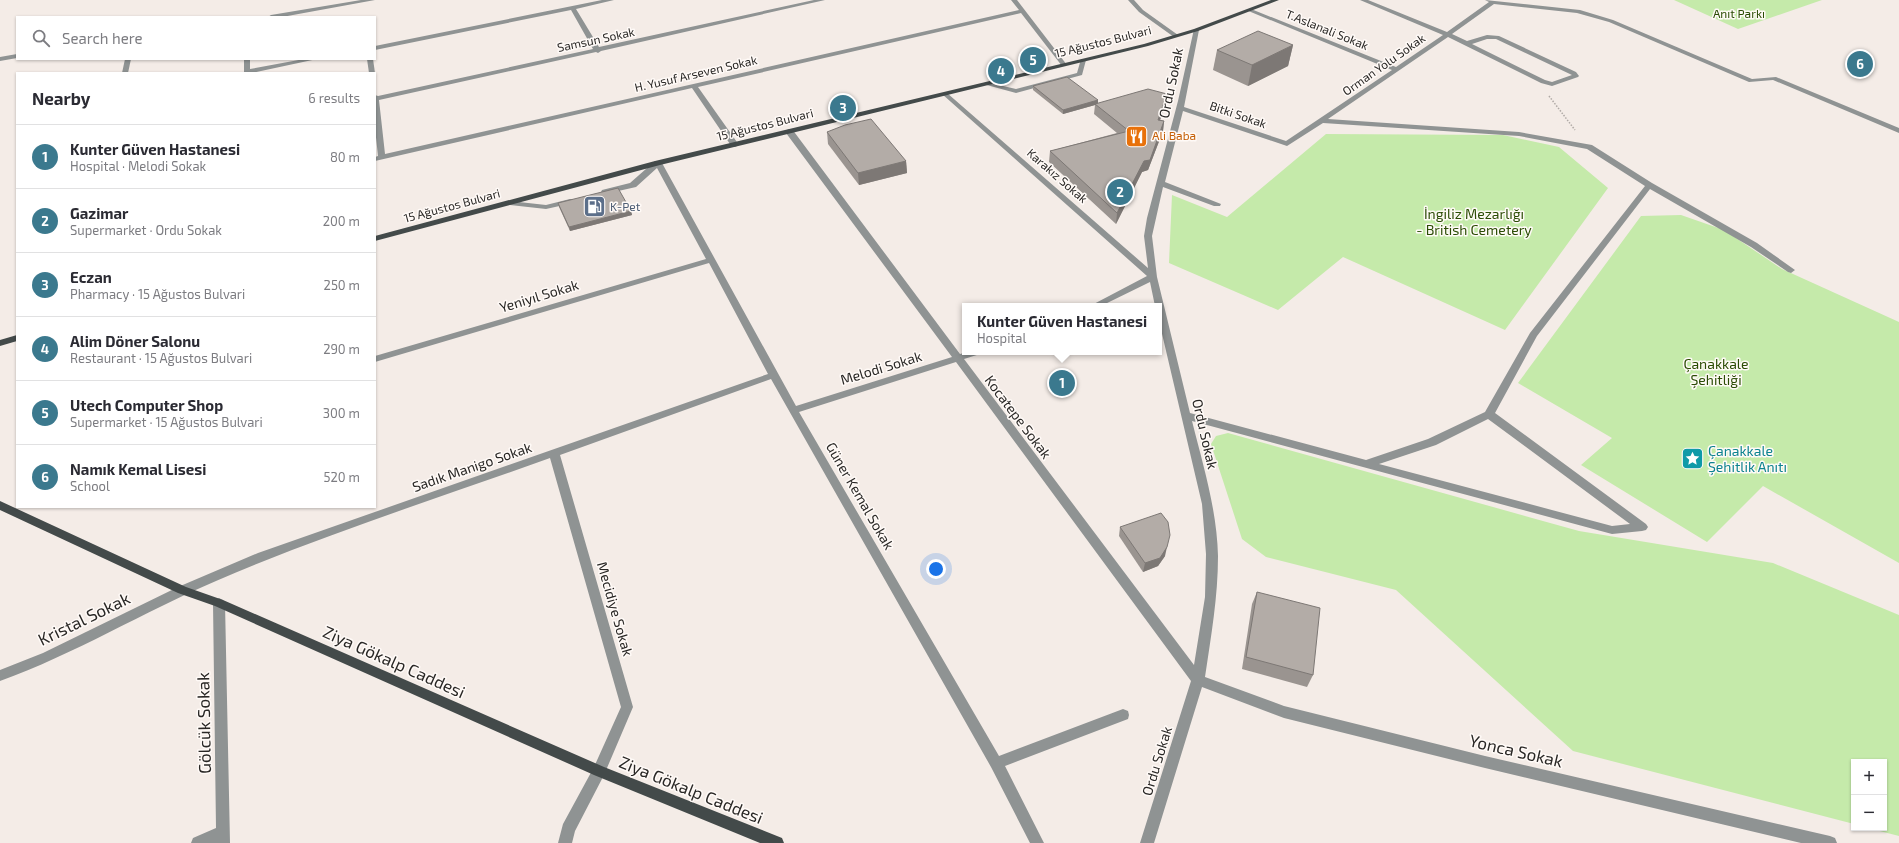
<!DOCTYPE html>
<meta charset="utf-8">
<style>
:root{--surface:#fff;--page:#f7f7f7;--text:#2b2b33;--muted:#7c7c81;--line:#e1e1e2;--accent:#3b798e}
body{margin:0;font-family:"Exo 2",sans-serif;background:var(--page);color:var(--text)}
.controls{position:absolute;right:12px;bottom:12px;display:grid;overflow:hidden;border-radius:0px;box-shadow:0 1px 3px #0004}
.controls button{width:36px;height:36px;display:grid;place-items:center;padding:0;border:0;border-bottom:1px solid var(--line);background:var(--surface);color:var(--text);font:20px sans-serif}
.you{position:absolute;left:936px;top:569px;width:14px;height:14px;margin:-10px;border:3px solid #fff;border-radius:50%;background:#1a73e8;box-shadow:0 0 0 6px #1a73e833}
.badge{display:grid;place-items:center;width:26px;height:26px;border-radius:50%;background:var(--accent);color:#fff;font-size:13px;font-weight:700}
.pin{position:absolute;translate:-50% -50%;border:2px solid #fff;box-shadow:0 1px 4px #0006}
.popup{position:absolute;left:962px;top:303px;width:200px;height:52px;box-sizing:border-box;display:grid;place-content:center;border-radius:0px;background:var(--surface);filter:drop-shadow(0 1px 3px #0005);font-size:13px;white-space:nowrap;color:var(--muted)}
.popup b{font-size:15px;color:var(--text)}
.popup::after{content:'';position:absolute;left:50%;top:100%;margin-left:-8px;border:8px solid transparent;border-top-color:var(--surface)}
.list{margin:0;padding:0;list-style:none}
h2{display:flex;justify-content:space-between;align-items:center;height:52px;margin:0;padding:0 16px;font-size:17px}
h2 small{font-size:13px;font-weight:400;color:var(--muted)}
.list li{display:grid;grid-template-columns:26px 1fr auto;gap:12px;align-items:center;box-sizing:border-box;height:64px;padding:0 16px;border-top:1px solid var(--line)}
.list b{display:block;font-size:15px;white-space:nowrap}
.list p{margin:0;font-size:13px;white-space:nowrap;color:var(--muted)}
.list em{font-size:13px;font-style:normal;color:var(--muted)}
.icon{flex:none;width:22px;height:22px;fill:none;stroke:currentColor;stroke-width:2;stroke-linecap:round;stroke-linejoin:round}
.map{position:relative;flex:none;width:1899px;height:843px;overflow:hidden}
.search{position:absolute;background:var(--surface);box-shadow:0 1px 3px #0004;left:16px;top:16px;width:360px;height:44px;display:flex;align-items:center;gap:10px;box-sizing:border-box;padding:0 14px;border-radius:0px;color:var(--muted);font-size:15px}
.panel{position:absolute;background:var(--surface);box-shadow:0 1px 3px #0004;left:16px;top:72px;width:360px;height:436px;border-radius:0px}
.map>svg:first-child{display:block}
.green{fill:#c5eaaa}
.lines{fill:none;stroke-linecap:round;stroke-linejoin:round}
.path{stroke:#afa9a5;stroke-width:1.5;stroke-dasharray:1.5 1.5;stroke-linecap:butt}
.minor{fill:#8f9393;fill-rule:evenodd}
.major{fill:#434a4a;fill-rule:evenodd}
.wall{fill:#9a9490}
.shaded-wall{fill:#7d7875}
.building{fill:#b3aca7;stroke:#7d7875}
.labels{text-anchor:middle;stroke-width:3;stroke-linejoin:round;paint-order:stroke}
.far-park-label{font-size:12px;fill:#2b4c04;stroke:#fffaf7}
.far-street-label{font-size:12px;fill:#292725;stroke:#fffaf7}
.far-food-label{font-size:12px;fill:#c56008;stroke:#fffaf7;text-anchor:start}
.far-service-label{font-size:12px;fill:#4e5e75;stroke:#fffaf7;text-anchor:start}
.street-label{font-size:14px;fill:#292725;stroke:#fffaf7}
.park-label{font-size:14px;fill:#2b4c04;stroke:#fffaf7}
.culture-label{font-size:14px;fill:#0d838f;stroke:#fffaf7;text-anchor:start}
.near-street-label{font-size:17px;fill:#292725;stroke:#fffaf7}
</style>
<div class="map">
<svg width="1899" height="843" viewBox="0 0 1899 843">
<rect width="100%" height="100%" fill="#f4ece7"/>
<g class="green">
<polygon points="1674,0 1822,0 1738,29"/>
<polygon points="1326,134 1503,135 1559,147 1608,188 1505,330 1343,257 1278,310 1169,263 1172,195 1227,217"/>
<polygon points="1681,215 1724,230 1782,269 1899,322 1899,563 1763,486 1707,542 1581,465 1612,438 1518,383 1641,216"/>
<polygon points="1228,433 1579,531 1773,563 1899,615 1899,836 1868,828 1884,828 1884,762 1854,762 1854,824 1573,751 1396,590 1266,557 1242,539 1211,444 1216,436"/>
</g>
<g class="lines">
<polyline class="path" points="1549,96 1575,130"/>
<g class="minor">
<polygon points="361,0 375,0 282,17 268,17 271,15"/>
<polygon points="602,0 614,0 576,9 599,47 814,0 825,0 601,51 598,53 596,52 379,100 385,154 1019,10 1011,0 1017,0 1067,65 1062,66 1021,13 698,87 739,145 735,147 732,147 692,88 375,161 375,157 378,156 375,128 375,95 378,96 593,49 571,10 375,50 375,46"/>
<polygon points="1128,0 1134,0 1143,10 1178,35 1178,37 1174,37 1139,12"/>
<path d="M 1360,0 L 1368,0 L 1447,32 L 1489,2 L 1485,0 L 1580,10 L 1613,20 L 1752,79 L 1776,77 L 1899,128 L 1899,133 L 1773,80 L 1749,82 L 1609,22 L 1577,13 L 1494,4 L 1452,34 L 1467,41 L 1487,35 L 1499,36 L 1576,72 L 1579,76 L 1578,77 L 1552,86 L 1541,83 L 1448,37 L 1328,119 L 1519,132 L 1592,145 L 1652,183 L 1757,243 L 1795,270 L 1791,273 L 1788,272 L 1751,247 L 1650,189 L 1537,336 L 1495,413 L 1646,524 L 1648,527 L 1646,530 L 1642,531 L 1612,534 L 1192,421 C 1203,465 1217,510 1218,556 C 1218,597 1211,636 1205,677 L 1284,706 L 1485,756 L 1830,836 L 1835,838 L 1837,843 L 1801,843 L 1485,768 L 1284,718 L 1202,687 L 1154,843 L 1140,843 L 1191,681 L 956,362 L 799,412 L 999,756 L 1123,709 L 1128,711 L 1129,715 L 1128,719 L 1005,766 L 1044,843 L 1030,843 L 991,767 L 771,379 L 560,455 L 633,707 L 604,775 L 575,831 L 572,843 L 558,843 L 563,824 L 594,767 L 621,707 L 550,458 C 439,498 325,534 216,581 C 143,612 75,654 0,681 L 0,670 L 43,653 L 178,587 L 258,553 L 768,374 L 709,263 L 375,362 L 375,356 L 706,259 L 657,168 L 636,187 L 605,194 L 601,192 L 602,190 L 630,183 L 655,161 L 661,161 L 662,163 L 796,406 L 952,357 L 786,133 L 785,131 L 789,129 L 792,129 L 960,354 L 967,352 L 982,352 L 980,354 L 964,359 L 1194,665 L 1205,597 L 1206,554 L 1202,504 L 1159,321 L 1159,306 L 1155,306 L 1150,282 L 1101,306 L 1090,306 L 1147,276 L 942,94 L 947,93 L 1148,268 L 1144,236 L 1147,218 L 1178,101 L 1194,29 L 1199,30 L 1184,107 L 1286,141 L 1392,70 L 1246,10 L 1251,9 L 1396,67 L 1443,35 ZM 1487,39 L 1496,39 L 1572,75 L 1552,82 L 1545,80 L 1472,44 ZM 1183,111 L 1287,146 L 1323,123 L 1519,136 L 1587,149 L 1645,186 L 1530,333 L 1485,412 L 1428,439 L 1366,460 L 1190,413 L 1157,277 L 1152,236 L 1163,187 L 1214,206 L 1220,206 L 1221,204 L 1165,182 ZM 1488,419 L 1630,524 L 1612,526 L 1379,464 L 1436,445 Z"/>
<polygon points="17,54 17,58 0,61 0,57"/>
<polygon points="125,59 131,59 128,73 122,73"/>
<polygon points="244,59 250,59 250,69 304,59 317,59 252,73 244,73"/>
<polygon points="367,59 373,59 375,73 369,73"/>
<polygon points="1081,59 1086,60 1082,75 1016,93 983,84 986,82 1016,89 1077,73"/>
<polygon points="570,199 573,199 573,203 546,209 510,205 506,203 510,201 546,205"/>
<polygon points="219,598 223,600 225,603 230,843 191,843 193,838 216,828 213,603 215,600"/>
</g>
<g class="major">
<polygon points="1271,0 1279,0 1198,31 1148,46 660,165 375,241 375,236 655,161 1144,44 1194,29"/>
<polygon points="17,335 17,341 0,346 0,340"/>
<polygon points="0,501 186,587 223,600 604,767 782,838 784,843 760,843 594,775 215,606 178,593 0,510"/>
</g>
</g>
<g class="wall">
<polygon points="1293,45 1288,66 1248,86 1213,70 1217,50"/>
<polygon points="1033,86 1098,100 1098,103 1165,104 1160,120 1164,121 1163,131 1148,170 1142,172 1116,224 1049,162 1050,151 1117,133 1094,114 1095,105 1063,114 1033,90"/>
<polygon points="827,132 906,161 907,173 859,185 828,144"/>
<polygon points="558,203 631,211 632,215 570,231 559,207"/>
<polygon points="1120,527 1165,556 1158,566 1143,572 1119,536"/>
<polygon points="1257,592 1313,675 1307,687 1242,669 1252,604"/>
</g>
<g class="shaded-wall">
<polygon points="1293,45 1288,66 1248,86 1252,65"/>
<polygon points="1167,94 1165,104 1157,130 1158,120"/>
<polygon points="1098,100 1098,104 1095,104 1095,105 1063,114 1063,110"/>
<polygon points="1164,121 1163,131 1148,170 1142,172 1116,224 1117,213"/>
<polygon points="906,161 907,173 859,185 858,173"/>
<polygon points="631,211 632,215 570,231 569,227"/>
<polygon points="1167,547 1165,556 1158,566 1143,572 1145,563"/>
</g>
<g class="building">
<polygon points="1258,31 1293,45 1252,65 1217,50"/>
<polygon points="1067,77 1098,100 1063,110 1033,86"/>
<polygon points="1148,89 1167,94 1158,120 1164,121 1150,160 1144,161 1117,213 1050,151 1129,131 1095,104"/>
<polygon points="871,119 906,161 858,173 827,132 845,125"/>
<polygon points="618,188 631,211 569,227 558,203"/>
<polygon points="1161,513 1168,522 1170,535 1167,547 1160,558 1145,563 1120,527"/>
<polygon points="1257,592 1320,608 1313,675 1246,657"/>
</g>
<defs>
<symbol id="restaurant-square" viewBox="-11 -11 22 22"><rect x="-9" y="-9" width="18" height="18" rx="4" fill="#e8710a" stroke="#fffaf7"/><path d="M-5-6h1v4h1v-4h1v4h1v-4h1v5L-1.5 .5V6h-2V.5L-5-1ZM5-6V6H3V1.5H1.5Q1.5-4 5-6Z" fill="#fff"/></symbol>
<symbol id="fuel-square" viewBox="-11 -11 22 22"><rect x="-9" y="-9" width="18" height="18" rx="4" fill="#5c6f8a" stroke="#fffaf7"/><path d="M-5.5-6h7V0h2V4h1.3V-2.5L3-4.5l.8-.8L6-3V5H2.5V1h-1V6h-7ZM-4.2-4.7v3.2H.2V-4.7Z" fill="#fff"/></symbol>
<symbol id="sight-square" viewBox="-11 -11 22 22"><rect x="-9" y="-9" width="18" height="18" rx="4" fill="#0f9aa8" stroke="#fffaf7"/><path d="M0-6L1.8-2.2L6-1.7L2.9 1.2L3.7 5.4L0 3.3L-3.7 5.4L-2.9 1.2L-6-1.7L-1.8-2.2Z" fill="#fff"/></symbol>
</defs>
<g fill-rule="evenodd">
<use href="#restaurant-square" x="1124" y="124" width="25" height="25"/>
<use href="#fuel-square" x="582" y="194" width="25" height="25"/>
<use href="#sight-square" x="1680" y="446" width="25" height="25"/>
</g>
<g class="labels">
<g class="far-park-label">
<text x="1739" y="18">Anıt Parkı</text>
</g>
<g class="far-street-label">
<text transform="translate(1327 30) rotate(22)" y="4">T.Aslanali Sokak</text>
<text transform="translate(596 40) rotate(-12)" y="4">Samsun Sokak</text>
<text transform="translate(1103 42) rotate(-14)" y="4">15 Ağustos Bulvari</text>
<text transform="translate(1384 65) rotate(-35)" y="4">Orman Yolu Sokak</text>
<text transform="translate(696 74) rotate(-13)" y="4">H. Yusuf Arseven Sokak</text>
<text transform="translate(1238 115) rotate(19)" y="4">Bitki Sokak</text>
<text transform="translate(765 125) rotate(-14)" y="4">15 Ağustos Bulvari</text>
<text transform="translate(1057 176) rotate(41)" y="4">Karakız Sokak</text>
<text transform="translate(452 206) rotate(-15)" y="4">15 Ağustos Bulvari</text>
</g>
<g class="far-food-label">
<text x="1152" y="140">Ali Baba</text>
</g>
<g class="far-service-label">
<text x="610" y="211">K-Pet</text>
</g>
<g class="street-label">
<text transform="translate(1171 83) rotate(-78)" y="5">Ordu Sokak</text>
<text transform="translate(539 296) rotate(-17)" y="5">Yeniyıl Sokak</text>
<text transform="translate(881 368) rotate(-17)" y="5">Melodi Sokak</text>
<text transform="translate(1018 417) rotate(53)" y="5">Kocatepe Sokak</text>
<text transform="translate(1205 434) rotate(77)" y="5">Ordu Sokak</text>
<text transform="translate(472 467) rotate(-19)" y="5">Sadık Manigo Sokak</text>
<text transform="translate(860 496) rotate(60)" y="5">Güner Kemal Sokak</text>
<text transform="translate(615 609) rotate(74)" y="5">Mecidiye Sokak</text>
<text transform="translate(1157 761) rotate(-73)" y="5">Ordu Sokak</text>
</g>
<g class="park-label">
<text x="1474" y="219">İngiliz Mezarlığı<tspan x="1474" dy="16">- British Cemetery</tspan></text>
<text x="1716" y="369">Çanakkale<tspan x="1716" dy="16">Şehitliği</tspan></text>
</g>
<g class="culture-label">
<text x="1708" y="456">Çanakkale<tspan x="1708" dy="16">Şehitlik Anıtı</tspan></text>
</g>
<g class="near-street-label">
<text transform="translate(84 619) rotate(-26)" y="6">Kristal Sokak</text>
<text transform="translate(394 662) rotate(24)" y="6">Ziya Gökalp Caddesi</text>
<text transform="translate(204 723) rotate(-91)" y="6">Gölcük Sokak</text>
<text transform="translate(1516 751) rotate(13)" y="6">Yonca Sokak</text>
<text transform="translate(691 790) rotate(22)" y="6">Ziya Gökalp Caddesi</text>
</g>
</g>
</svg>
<div class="controls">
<button>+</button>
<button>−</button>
</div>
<div class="you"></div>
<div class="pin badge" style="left:1062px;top:383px">1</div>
<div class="popup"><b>Kunter Güven Hastanesi</b>Hospital</div>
<div class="pin badge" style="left:1120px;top:192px">2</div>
<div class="pin badge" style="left:843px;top:108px">3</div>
<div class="pin badge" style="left:1001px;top:71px">4</div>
<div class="pin badge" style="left:1033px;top:60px">5</div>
<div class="pin badge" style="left:1860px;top:64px">6</div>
<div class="search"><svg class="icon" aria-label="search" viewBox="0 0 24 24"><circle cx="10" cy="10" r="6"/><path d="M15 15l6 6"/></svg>Search here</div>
<section class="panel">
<h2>Nearby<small>6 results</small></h2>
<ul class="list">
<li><span class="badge">1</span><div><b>Kunter Güven Hastanesi</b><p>Hospital · Melodi Sokak</p></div><em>80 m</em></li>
<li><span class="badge">2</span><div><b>Gazimar</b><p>Supermarket · Ordu Sokak</p></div><em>200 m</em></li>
<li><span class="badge">3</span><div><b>Eczan</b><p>Pharmacy · 15 Ağustos Bulvari</p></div><em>250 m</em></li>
<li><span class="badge">4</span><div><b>Alim Döner Salonu</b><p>Restaurant · 15 Ağustos Bulvari</p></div><em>290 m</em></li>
<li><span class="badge">5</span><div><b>Utech Computer Shop</b><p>Supermarket · 15 Ağustos Bulvari</p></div><em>300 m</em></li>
<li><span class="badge">6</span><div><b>Namık Kemal Lisesi</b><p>School</p></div><em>520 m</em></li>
</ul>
</section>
</div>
